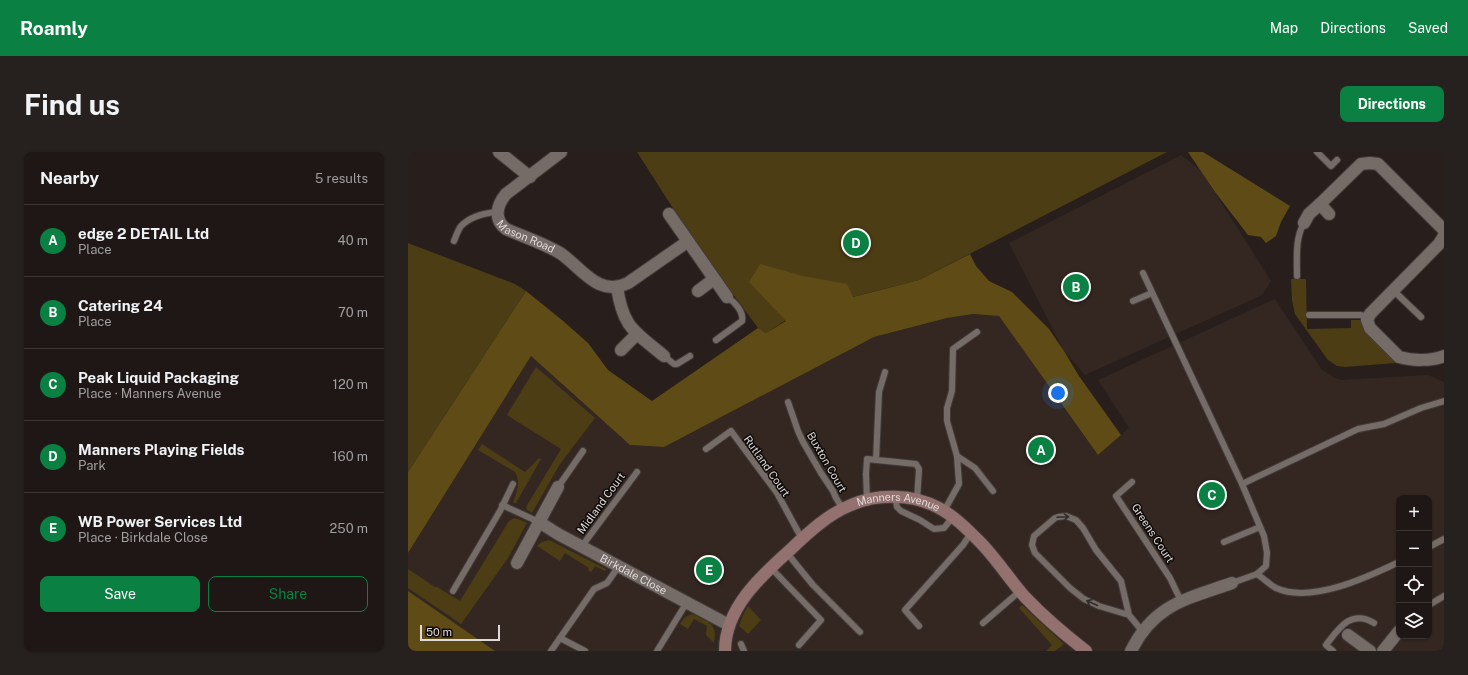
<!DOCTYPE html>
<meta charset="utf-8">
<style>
:root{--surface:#1e1715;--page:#26201e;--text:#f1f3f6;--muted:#a19fa0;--line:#3c3634;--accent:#0b8043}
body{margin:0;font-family:"Public Sans",sans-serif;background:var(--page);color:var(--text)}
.controls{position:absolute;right:12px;bottom:12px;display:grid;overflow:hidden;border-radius:8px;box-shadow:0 1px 3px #0004}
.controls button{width:36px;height:36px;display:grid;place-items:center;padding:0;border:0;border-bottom:1px solid var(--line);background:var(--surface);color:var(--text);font:20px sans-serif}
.scale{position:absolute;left:12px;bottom:10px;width:80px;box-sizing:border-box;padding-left:4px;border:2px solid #dfd9d7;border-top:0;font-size:11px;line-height:14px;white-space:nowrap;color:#dfd9d7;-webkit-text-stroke:3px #0e0a09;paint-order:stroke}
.you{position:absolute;left:650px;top:241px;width:14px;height:14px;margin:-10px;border:3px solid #fff;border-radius:50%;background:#1a73e8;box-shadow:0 0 0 6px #1a73e833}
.badge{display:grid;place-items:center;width:26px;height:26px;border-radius:50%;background:var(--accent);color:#fff;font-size:13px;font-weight:700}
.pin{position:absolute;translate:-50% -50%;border:2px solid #fff;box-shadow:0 1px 4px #0006}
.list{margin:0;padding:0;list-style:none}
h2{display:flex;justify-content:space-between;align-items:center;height:52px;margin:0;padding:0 16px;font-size:17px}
h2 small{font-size:13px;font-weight:400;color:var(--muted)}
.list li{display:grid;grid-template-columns:26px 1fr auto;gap:12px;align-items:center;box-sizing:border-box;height:72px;padding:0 16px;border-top:1px solid var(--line)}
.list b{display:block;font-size:15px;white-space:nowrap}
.list p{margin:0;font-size:13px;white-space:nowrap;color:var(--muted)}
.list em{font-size:13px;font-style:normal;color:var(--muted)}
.actions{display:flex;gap:8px;padding:12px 16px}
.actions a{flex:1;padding:9px 0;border:1px solid var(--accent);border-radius:8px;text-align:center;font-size:14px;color:var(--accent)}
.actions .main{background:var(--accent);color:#fff}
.icon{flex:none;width:22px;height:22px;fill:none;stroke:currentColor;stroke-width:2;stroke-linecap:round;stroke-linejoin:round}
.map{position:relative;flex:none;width:1036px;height:499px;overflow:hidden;border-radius:8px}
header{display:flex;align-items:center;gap:24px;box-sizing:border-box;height:56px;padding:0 20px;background:var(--accent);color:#fff}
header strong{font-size:19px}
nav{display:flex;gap:22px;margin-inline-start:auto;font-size:14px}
.intro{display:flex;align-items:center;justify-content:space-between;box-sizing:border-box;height:96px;padding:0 24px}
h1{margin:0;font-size:28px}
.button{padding:10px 18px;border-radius:8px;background:var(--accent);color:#fff;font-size:14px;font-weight:700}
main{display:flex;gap:24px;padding:0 24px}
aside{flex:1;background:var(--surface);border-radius:8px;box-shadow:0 1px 3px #0004}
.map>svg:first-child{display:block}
.built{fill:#342721;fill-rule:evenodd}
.green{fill:#4c3d14}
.forest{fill:#5e4b16}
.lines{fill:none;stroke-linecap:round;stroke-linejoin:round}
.lane-casing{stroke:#423b39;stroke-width:8}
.street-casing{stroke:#423b39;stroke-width:14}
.secondary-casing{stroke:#423b39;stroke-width:14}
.lane{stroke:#756b67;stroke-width:6}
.street{stroke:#756b67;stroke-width:12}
.secondary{stroke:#92716f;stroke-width:12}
.oneway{stroke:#322c2a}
.labels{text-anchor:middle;stroke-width:3;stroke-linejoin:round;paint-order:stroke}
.street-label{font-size:11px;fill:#dfd9d7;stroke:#0e0a09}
</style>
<header>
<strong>Roamly</strong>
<nav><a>Map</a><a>Directions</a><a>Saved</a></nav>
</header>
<div class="intro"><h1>Find us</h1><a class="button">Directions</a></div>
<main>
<aside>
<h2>Nearby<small>5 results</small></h2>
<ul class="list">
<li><span class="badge">A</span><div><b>edge 2 DETAIL Ltd</b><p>Place</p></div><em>40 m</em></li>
<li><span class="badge">B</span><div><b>Catering 24</b><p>Place</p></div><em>70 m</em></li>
<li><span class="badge">C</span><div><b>Peak Liquid Packaging</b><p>Place · Manners Avenue</p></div><em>120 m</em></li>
<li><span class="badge">D</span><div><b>Manners Playing Fields</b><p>Park</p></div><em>160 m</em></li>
<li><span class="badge">E</span><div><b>WB Power Services Ltd</b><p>Place · Birkdale Close</p></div><em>250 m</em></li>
</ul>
<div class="actions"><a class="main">Save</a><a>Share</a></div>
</aside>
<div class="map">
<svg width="1036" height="499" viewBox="0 0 1036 499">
<rect width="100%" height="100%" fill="#281f1c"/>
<g class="built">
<polygon points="773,3 793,19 863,129 854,143 677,223 656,199 601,91"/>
<path d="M 867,147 L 914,218 L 927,226 L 933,228 L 1020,223 L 1036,230 L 1036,499 L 0,499 L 0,401 L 123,204 L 222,293 L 255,295 L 466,185 L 539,166 L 565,162 L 591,164 L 690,303 L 721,276 L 690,228 ZM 991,346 L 1021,346 L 1021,484 L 991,484 Z"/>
</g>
<g class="green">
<polygon points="229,0 759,0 511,128 444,145 378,168 358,181 350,176 284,86"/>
<polygon points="0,91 107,132 118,139 0,320"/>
<polygon points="883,127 898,127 899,177 943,176 943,168 952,168 959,180 987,208 987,211 937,215 929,214 920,208 887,162 884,148"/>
<polygon points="128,215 187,266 152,312 124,361 119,358 118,355 153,297 99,263"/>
<path d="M 74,292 L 117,320 L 131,306 L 133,307 L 108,351 L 106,351 L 105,350 C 109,339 113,330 107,320 L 70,298 Z"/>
<polygon points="106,366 110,367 119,371 100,406 53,472 0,436 0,417 27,435 29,435 52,449 101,369"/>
<polygon points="141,388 198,417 197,419 187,414 183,420 180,418 181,416 157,401 152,409 129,394 134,390"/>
<polygon points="340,454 353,468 340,482 331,474 335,463"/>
<polygon points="613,454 615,454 656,492 647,499 638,499 644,493 611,456"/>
<path d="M 285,462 C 301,471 310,471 306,491 L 298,483 L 299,474 L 286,467 L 280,477 L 272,472 C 275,466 278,464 285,462 Z"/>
</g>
<g class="forest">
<polygon points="780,0 795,0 882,54 873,70 868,84 858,91 853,85 840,83 807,40"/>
<polygon points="562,102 568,114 581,129 604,140 641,177 656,199 671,224 713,283 690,303 591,164 565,162 539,166 466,185 256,295 222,293 123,204 0,401 0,320 118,139 154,168 180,191 200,218 244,249 350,176 358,181 378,169 341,130 352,112 395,124 439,132 445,145 511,128"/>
<polygon points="0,439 87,499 0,499"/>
</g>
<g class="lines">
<defs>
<g id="lane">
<polyline points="909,0 923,14 929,8"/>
<path d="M 46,89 C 48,84 50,78 53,74 C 63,64 76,61 89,60"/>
<polyline points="735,121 834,332 856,384 859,401 858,414 849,422 824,431"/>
<path d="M 889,124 C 889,106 887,86 896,71"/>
<polyline points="985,138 1013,165"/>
<polyline points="725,149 744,141"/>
<polyline points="901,163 952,163 960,165"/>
<path d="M 308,188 L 334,169 C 336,160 327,150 319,145"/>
<polyline points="256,204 266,212 269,212 282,204"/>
<polyline points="380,250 390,279 395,290 413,321 425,339 428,346 435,357"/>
<polyline points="298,297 323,279 369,341 394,387"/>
<polyline points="549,304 567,316 585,339"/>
<polyline points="468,308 471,240 477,220"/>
<polyline points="724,330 708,344 762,426 773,449"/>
<polyline points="834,332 950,277 976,272 1013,256 1036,249"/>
<polyline points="150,335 175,299"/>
<polyline points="487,345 489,355 493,359 512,368 526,377 536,376 545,365"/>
<polyline points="459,348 458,322 459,307 508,312 511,317 509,348"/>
<polyline points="94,353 131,370"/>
<polyline points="536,359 551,332 549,304 539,269 539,256 544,239 545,197 569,180"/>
<polyline points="816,390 852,375"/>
<polyline points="174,394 229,320"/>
<polyline points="1021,395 1036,387"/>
<polyline points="379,401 405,433 452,480"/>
<polyline points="363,416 413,468 391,493"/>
<path d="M 849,422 C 855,426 862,433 868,436 C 903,452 960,425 991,410"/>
<polyline points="45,439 92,359 105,332"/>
<polyline points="1021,453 1036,444"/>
<polyline points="721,463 691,454 676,447 662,436 627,401 624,393 626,384 647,366 650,365 658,364 668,368 675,376 688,398 713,429 721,463 735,480"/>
<polyline points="575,471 612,439"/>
<polyline points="511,474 497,458 555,393 563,381"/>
<polyline points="152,486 177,499"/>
<polyline points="333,492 336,499"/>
<polyline points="143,499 186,437 199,431 211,414"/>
<polyline points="249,499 279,450"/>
<path d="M 925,499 L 918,493 C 931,476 943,457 966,471"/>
</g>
<g id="street">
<polyline points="91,0 122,25"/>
<path id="s1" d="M 153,0 L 98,42 C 89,53 85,67 98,77 C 116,85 135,91 152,101 C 173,115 190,146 220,131 L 279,90"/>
<polyline points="912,52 921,62"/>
<polyline points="261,62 319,145"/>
<polyline points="896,71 901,62 912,52 953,12 962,11 970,12 1036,78"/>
<path d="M 1036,84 L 1031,92 L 962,162 L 959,168 L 962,176 L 991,205 C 1005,209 1023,209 1036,204"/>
<path d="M 209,135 C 215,176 226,179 256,204"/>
<polyline points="290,139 306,127"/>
<polyline points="213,198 229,182"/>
<path id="s2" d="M 131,370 L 150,382 L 321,473"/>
<polyline points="109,411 150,335"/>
<polyline points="940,483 962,499"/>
<path d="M 723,499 C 746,452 779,447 824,431"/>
<polyline points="975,499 991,479"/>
</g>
<g id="secondary">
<path id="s3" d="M 317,499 C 317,456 353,424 382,398 C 400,381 420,362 443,353 C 470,341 505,342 531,356 C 546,364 559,377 571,389 C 588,406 601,427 617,445 C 636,465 656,482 678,499"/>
</g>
</defs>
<use href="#lane" class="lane-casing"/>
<use href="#street" class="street-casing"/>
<use href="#secondary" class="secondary-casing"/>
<use href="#lane" class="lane"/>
<use href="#street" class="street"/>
<use href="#secondary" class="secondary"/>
</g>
<defs><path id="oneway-shaft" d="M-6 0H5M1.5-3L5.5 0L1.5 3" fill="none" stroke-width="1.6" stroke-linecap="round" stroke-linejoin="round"/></defs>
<g class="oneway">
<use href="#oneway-shaft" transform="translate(655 365) rotate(-3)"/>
<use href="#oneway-shaft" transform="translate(684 451) rotate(-156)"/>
</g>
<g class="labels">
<g class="street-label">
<text dy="4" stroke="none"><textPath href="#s1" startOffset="130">Mason Road</textPath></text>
<text transform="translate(419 310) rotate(60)" y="4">Buxton Court</text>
<text transform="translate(359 314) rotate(55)" y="4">Rutland Court</text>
<text transform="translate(193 351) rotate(-54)" y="4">Midland Court</text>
<text dy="4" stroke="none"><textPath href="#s3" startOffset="249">Manners Avenue</textPath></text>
<text transform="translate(745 381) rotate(57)" y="4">Greens Court</text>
<text dy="4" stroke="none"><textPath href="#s2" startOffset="108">Birkdale Close</textPath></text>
</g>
</g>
</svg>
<div class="controls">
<button>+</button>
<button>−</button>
<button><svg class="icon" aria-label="locate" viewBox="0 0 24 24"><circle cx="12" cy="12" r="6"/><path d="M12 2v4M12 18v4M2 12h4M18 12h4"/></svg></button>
<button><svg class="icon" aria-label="layers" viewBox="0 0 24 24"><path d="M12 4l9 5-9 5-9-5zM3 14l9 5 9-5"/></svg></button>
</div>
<div class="scale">50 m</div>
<div class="you"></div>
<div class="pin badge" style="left:633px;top:298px">A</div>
<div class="pin badge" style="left:668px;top:135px">B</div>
<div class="pin badge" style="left:804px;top:343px">C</div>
<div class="pin badge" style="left:448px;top:91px">D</div>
<div class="pin badge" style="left:301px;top:418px">E</div>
</div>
</main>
